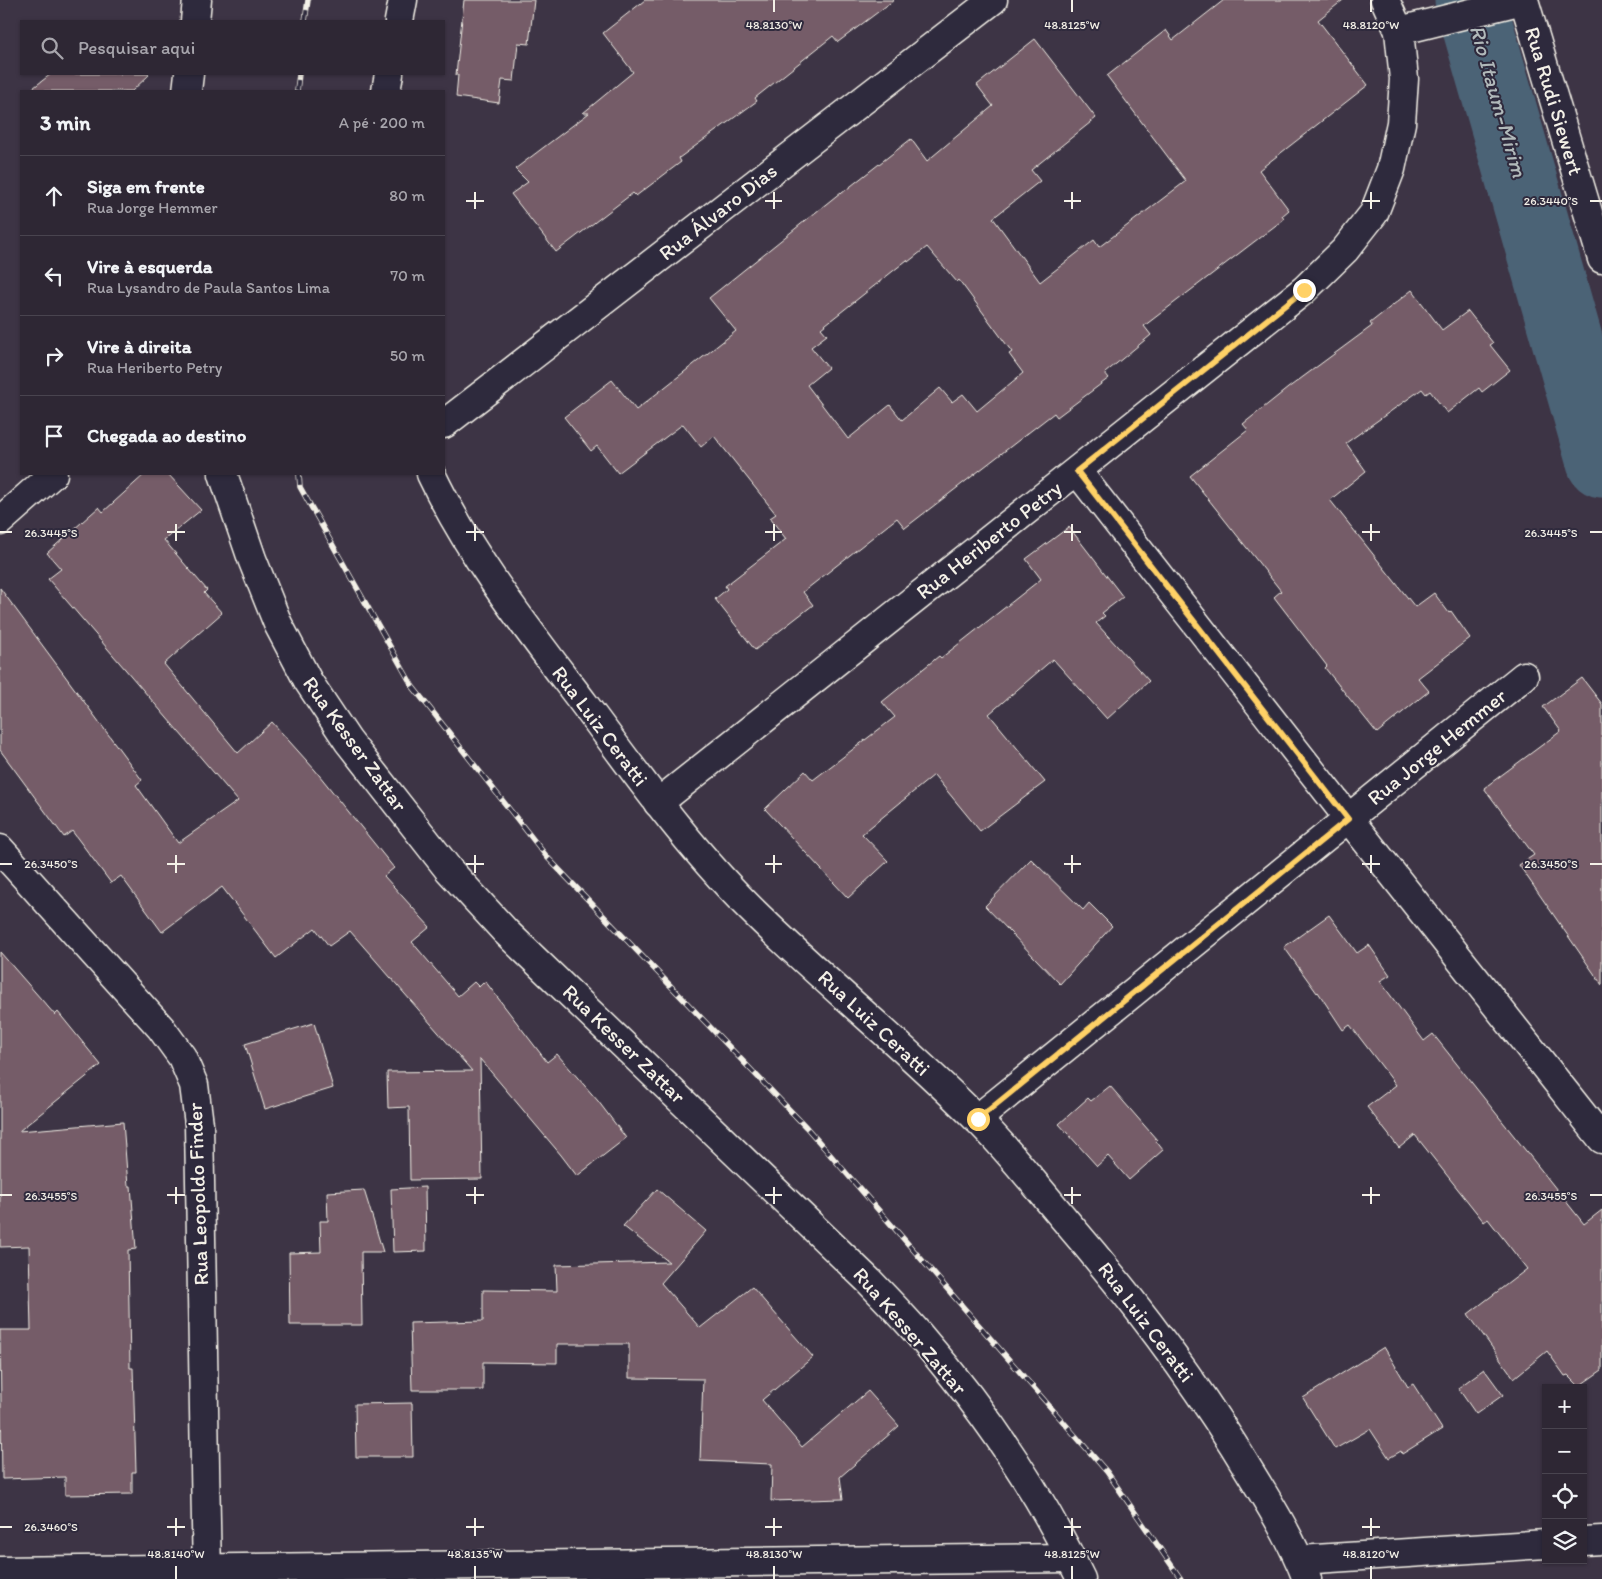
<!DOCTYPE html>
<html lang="pt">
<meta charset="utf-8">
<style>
:root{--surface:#2e2734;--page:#3a3340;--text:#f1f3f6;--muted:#a7a5ac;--line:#49444f}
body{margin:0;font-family:Itim,sans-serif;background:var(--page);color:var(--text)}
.controls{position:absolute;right:15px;bottom:15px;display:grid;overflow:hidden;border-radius:0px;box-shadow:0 1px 4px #0004}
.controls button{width:45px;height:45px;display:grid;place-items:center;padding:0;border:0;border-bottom:1px solid var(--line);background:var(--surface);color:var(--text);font:25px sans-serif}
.stop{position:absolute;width:15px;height:15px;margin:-11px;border:4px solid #ffd166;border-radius:50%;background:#fff}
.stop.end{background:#ffd166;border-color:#fff;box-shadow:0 1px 5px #0008}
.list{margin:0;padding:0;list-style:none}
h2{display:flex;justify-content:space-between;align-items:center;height:65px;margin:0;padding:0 20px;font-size:21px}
h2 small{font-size:16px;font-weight:400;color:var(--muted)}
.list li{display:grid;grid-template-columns:32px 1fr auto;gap:15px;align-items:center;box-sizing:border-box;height:80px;padding:0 20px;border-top:1px solid var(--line)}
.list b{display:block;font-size:19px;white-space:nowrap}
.list p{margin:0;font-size:16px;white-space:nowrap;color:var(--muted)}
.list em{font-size:16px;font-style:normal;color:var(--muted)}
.icon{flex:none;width:28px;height:28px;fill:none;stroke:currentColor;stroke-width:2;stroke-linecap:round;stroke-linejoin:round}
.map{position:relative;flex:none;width:1602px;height:1579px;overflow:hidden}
.search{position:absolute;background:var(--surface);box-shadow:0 1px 4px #0004;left:20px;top:20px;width:425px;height:55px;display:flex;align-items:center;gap:12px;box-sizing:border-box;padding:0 18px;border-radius:0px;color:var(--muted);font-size:19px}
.panel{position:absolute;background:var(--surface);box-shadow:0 1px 4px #0004;left:20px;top:90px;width:425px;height:385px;border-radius:0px}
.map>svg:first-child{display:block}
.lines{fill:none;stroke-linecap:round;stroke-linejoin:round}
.river{stroke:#4c6476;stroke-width:71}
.building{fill:#755c67;stroke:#f4f1e8;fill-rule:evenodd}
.minor-casing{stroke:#f4f1e8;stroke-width:31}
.minor{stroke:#2f2a3d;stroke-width:28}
.rail-casing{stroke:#f4f1e8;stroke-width:5.5}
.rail{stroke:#2f2a3d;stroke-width:4;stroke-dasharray:11;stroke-linecap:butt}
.route{stroke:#ffd166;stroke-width:6}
.ticks{fill:none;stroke:#f4f1e8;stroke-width:2}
.labels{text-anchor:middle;stroke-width:4;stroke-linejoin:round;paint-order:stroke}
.street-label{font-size:21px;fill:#f4f1e8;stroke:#2f2a3d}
.water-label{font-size:22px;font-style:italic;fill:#b1b9ba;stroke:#2f2a3d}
.ticks-label{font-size:12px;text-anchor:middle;fill:#f4f1e8;stroke:#2f2a3d;stroke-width:4;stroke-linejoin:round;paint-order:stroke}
</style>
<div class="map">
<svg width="1602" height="1579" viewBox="0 0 1602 1579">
<rect width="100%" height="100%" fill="#3d3445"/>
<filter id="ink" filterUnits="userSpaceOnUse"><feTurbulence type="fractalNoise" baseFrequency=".02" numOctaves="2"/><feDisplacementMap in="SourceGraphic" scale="10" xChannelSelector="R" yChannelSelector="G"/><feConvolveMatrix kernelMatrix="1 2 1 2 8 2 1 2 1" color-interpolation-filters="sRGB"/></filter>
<g filter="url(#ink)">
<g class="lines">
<polyline class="river" points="1470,0 1602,462"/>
</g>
<g class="building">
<polygon points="464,0 534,0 529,44 518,43 514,81 502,80 499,103 456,97 458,75 456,75"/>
<polygon points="645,0 894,0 838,42 833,36 755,98 757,101 679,158 681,162 636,196 633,193 556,252 511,194 528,182 515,169 589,113 583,113 633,72 603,33"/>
<path d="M 1224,0 L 1343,0 L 1318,20 L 1368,85 L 1259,170 L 1289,210 L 1282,216 L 1284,219 L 1144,326 L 1151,335 L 1105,373 L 1109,378 L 1057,417 L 1054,413 L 905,528 L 897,518 L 803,592 L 813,605 L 755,650 L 715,599 L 727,589 L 725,586 L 786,539 L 770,518 L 776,514 L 714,436 L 701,447 L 683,424 L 618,473 L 597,446 L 591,451 L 564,417 L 612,380 L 636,410 L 736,331 L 709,298 L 841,192 L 842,193 L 911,139 L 927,161 L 993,106 L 977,85 L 1035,39 L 1096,118 L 1031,170 L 1040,181 L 993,218 L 1040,282 L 1094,240 L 1099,247 L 1186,181 L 1107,76 L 1166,30 L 1173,40 ZM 927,247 L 957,282 L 959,280 L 1012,352 L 1009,354 L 1023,373 L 977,411 L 963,394 L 952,402 L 940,388 L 902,420 L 890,405 L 848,439 L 807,385 L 828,368 L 811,347 L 827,335 L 821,328 L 907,260 L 908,262 Z"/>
<polygon points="51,74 148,74 149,75 132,91 29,91"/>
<polygon points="1412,290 1442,330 1468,311 1493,343 1490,345 1510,370 1482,392 1479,388 1447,413 1430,391 1426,394 1422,389 1346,443 1366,471 1330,500 1415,607 1434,593 1449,613 1451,611 1470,638 1418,678 1429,691 1377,733 1325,668 1327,666 1274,597 1281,591 1190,476 1248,430 1243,424 1288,388 1372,326 1370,323"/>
<polygon points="145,474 168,474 201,510 164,540 207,590 204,593 222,613 164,664 238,753 272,722 315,770 394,868 384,876 430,927 412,942 458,996 474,982 479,987 485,981 547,1062 557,1054 598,1101 626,1138 577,1176 561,1155 480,1059 482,1179 410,1180 409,1107 388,1108 387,1072 472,1071 350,931 329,946 315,928 276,958 222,887 162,932 121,876 111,883 72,831 64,837 0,750 0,588 142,780 136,785 178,843 238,801 48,579 61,569 47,553 99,507 103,512"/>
<polygon points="1069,527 1123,597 1102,613 1105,616 1096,623 1149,681 1107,719 1053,659 989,714 1045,782 980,831 934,775 862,834 888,861 848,898 765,809 805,771 813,780 895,717 882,702 939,656 941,658 1041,579 1026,559"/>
<polygon points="1582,678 1602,704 1602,985 1519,865 1534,855 1484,788 1561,731 1543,707"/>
<polygon points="1031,859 1083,910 1089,903 1112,926 1060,984 985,906"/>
<polygon points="1329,915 1357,953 1369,945 1390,975 1380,981 1424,1041 1433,1034 1584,1224 1602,1210 1602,1370 1579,1386 1568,1375 1565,1376 1547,1351 1514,1378 1468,1314 1527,1269 1488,1219 1484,1222 1415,1135 1399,1148 1367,1107 1396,1085 1350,1025 1343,1030 1318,992 1317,993 1284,947"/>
<polygon points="0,952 55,1015 58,1012 101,1065 19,1131 123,1122 128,1186 131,1186 136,1249 128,1250 130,1368 133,1368 136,1472 132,1472 132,1494 65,1495 65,1477 2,1479 0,1330 31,1330 29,1246 0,1247"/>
<polygon points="314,1023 333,1088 265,1109 245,1044"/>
<polygon points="1110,1086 1157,1140 1156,1141 1163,1150 1129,1180 1108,1156 1097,1166 1059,1124 1088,1098 1091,1101"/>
<polygon points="425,1187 426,1251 393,1252 391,1189"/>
<polygon points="657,1189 706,1231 661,1283 700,1328 752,1287 813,1357 762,1400 802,1447 868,1391 899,1426 840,1477 843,1499 771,1501 772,1464 700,1461 703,1379 629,1378 629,1344 557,1344 557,1363 483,1362 483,1390 412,1390 410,1323 483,1321 483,1290 557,1291 556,1265 669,1262 623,1226"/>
<polygon points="364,1190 383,1252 361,1252 362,1325 290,1325 289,1253 321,1252 320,1221 328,1221 327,1192"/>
<polygon points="1384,1347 1408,1387 1413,1384 1442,1429 1402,1454 1401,1451 1389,1458 1370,1429 1335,1449 1303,1398"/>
<polygon points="1484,1369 1503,1395 1476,1414 1458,1388"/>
<polygon points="412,1403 413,1457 356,1457 355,1404"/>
</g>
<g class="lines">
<defs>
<g id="minor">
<polyline points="1524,0 1602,259"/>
<polyline points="195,21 197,0"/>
<polyline points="399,21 403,0"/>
<polyline points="1399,31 1523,0"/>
<polyline points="187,91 189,74"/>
<polyline points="386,91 389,74"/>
<polyline points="444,424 993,0"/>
<polyline points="1077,471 1349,819 1602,1139"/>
<path d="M 223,474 L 252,559 L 278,624 L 308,681 L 348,741 L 449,870 L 506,932 L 869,1281 C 887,1300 905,1318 921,1337 C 984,1410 1040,1492 1081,1579"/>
<path d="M 431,474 C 471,558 529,631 585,705 C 640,779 694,855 761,919 C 831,987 907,1049 976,1118 C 1008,1149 1036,1186 1065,1220 C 1133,1299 1196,1382 1250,1472 C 1271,1506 1293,1542 1307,1579"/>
<polyline points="0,521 53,474"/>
<polyline points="658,803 1304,290 1345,250 1374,213 1391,169 1401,123 1404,79 1399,31 1385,0"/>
<polyline points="0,849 161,1028 182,1057 194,1085 199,1124 207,1579"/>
<polyline points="977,1119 1524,676"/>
<polyline points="1583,1541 1602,1540"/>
<polyline points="1300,1560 1546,1544"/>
<polyline points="0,1571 1071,1558"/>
</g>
</defs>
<use href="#minor" class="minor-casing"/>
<use href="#minor" class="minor"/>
<defs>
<g id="rail">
<polyline points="305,21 308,0"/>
<polyline points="297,91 299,74"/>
<polyline points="299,474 300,487 413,687 547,857 806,1127 1107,1472 1181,1579"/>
</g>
</defs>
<use href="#rail" class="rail-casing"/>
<use href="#rail" class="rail"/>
</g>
</g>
<g class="lines" filter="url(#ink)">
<polyline class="route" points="978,1119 1348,819 1077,471 1304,290"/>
</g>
<path class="ticks" d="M 774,0 L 774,12M 1072,0 L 1072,12M 1371,0 L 1371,12M 475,192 L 475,209M 774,192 L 774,209M 1072,192 L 1072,209M 1371,192 L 1371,209M 466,201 L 484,201M 765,201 L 782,201M 1064,201 L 1081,201M 1362,201 L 1380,201M 1590,201 L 1602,201M 176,524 L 176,541M 475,524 L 475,541M 774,524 L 774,541M 1072,524 L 1072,541M 1371,524 L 1371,541M 0,532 L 12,532M 167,532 L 185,532M 466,532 L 484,532M 765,532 L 782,532M 1064,532 L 1081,532M 1362,532 L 1380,532M 1590,532 L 1602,532M 176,855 L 176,873M 475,855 L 475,873M 774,855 L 774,873M 1072,855 L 1072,873M 1371,855 L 1371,873M 0,864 L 12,864M 167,864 L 185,864M 466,864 L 484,864M 765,864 L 782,864M 1064,864 L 1081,864M 1362,864 L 1380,864M 1590,864 L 1602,864M 176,1187 L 176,1204M 475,1187 L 475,1204M 774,1187 L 774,1204M 1072,1187 L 1072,1204M 1371,1187 L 1371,1204M 0,1195 L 12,1195M 167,1195 L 185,1195M 466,1195 L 484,1195M 765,1195 L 782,1195M 1064,1195 L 1081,1195M 1362,1195 L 1380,1195M 1590,1195 L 1602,1195M 176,1518 L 176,1536M 475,1518 L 475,1536M 774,1518 L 774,1536M 1072,1518 L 1072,1536M 1371,1518 L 1371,1536M 0,1527 L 12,1527M 167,1527 L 185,1527M 466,1527 L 484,1527M 765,1527 L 782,1527M 1064,1527 L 1081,1527M 1362,1527 L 1380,1527M 176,1566 L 176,1579M 475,1566 L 475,1579M 774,1566 L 774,1579M 1072,1566 L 1072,1579M 1371,1566 L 1371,1579"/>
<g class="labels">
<g class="street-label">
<text transform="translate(1554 101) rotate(73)" y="7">Rua Rudi Siewert</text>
<text transform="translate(718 212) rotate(-38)" y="7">Rua Álvaro Dias</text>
<text transform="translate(989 540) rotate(-38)" y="7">Rua Heriberto Petry</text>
<text transform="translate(600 726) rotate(53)" y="7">Rua Luiz Ceratti</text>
<text transform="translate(355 744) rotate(54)" y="7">Rua Kesser Zattar</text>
<text transform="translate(1437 747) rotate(-39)" y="7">Rua Jorge Hemmer</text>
<text transform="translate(874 1023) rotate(43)" y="7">Rua Luiz Ceratti</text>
<text transform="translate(624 1044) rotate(44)" y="7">Rua Kesser Zattar</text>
<text transform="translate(198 1194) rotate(-92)" y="7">Rua Leopoldo Finder</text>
<text transform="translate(1146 1322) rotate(53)" y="7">Rua Luiz Ceratti</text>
<text transform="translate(910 1331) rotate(49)" y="7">Rua Kesser Zattar</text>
</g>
<g class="water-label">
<text transform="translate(1499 101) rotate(74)" y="8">Rio Itaum-Mirim</text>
</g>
</g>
<g class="ticks-label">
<text x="774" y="29">48.8130°W</text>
<text x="1072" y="29">48.8125°W</text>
<text x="1371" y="29">48.8120°W</text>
<text x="1551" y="205">26.3440°S</text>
<text x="51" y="537">26.3445°S</text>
<text x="1551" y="537">26.3445°S</text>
<text x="51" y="868">26.3450°S</text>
<text x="1551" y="868">26.3450°S</text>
<text x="51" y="1200">26.3455°S</text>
<text x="1551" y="1200">26.3455°S</text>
<text x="51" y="1531">26.3460°S</text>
<text x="176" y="1558">48.8140°W</text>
<text x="475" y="1558">48.8135°W</text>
<text x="774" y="1558">48.8130°W</text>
<text x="1072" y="1558">48.8125°W</text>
<text x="1371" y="1558">48.8120°W</text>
</g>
</svg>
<div class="controls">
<button>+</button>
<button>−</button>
<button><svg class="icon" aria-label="locate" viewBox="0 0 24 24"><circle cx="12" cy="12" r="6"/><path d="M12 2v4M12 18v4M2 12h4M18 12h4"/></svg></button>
<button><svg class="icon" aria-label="layers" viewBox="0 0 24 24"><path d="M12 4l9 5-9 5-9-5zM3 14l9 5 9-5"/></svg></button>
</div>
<div class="stop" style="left:978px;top:1119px"></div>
<div class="stop end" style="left:1304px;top:290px"></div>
<div class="search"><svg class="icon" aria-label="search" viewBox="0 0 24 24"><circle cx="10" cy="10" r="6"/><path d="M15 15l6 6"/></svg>Pesquisar aqui</div>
<section class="panel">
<h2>3 min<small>A pé · 200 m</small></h2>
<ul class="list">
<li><svg class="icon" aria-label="ahead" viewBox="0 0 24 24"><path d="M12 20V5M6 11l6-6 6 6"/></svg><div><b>Siga em frente</b><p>Rua Jorge Hemmer</p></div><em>80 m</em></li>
<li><svg class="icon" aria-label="left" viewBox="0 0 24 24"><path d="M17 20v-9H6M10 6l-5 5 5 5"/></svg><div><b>Vire à esquerda</b><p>Rua Lysandro de Paula Santos Lima</p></div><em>70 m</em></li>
<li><svg class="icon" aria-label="right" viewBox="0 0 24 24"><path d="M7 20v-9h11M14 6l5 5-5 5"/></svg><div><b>Vire à direita</b><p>Rua Heriberto Petry</p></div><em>50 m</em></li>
<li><svg class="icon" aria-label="arrive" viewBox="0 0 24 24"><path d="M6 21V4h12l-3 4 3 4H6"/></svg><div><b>Chegada ao destino</b></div></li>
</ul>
</section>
</div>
